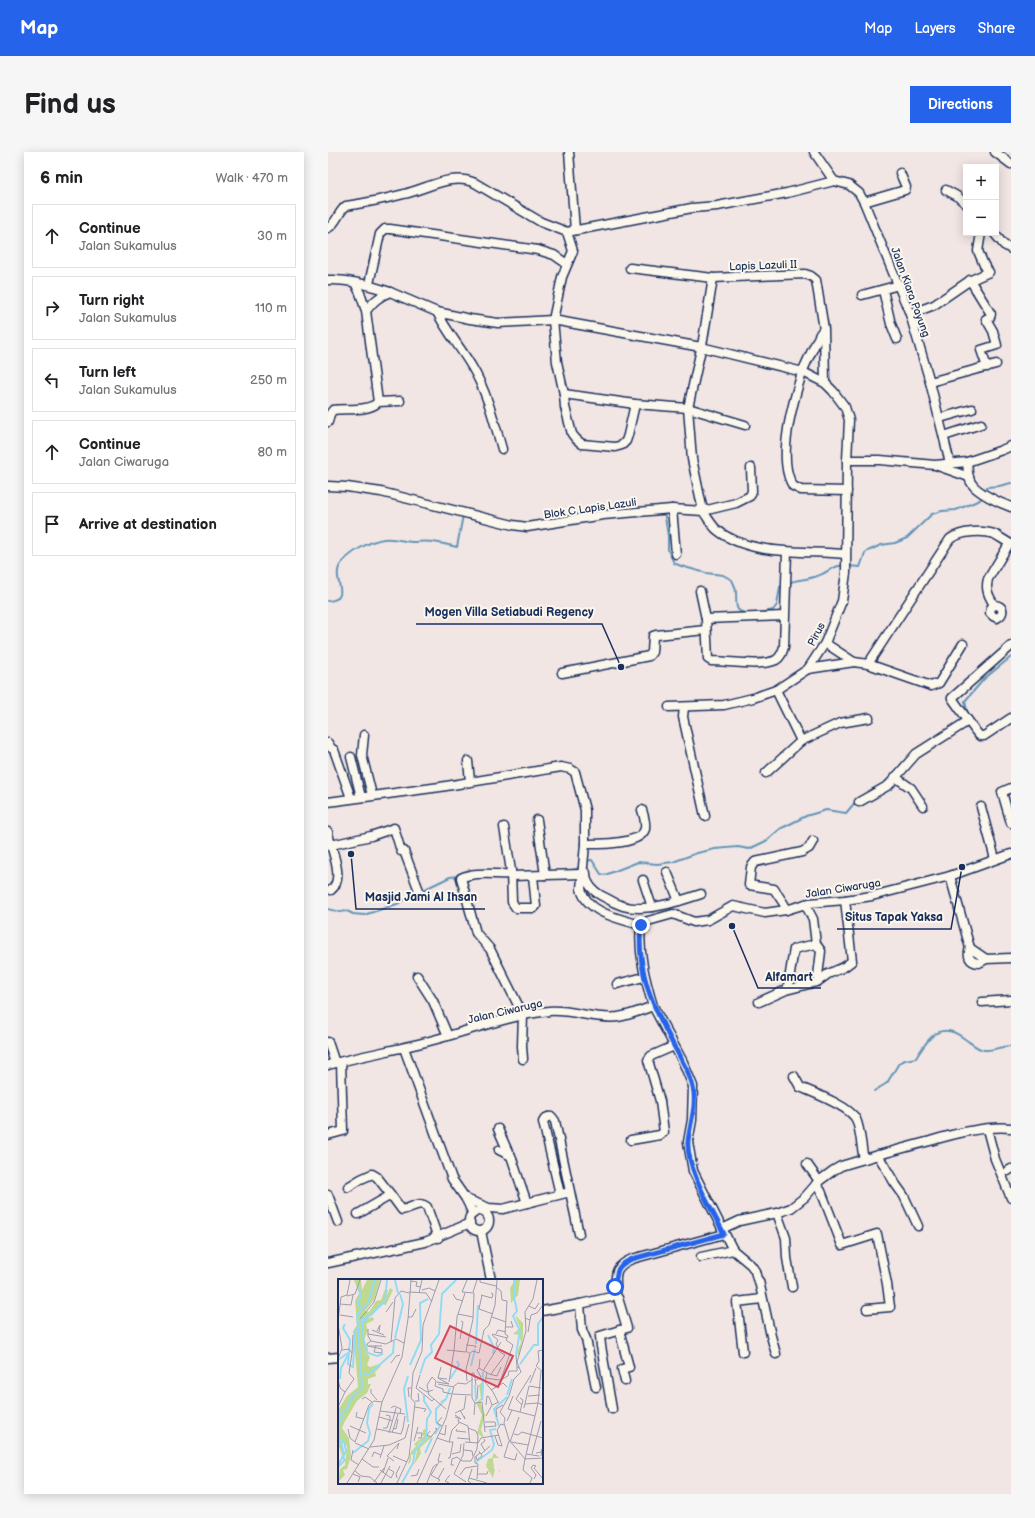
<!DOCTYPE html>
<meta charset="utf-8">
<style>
:root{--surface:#fff;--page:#f6f6f6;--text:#202124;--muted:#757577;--line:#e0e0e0;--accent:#2563eb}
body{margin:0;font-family:"Balsamiq Sans",sans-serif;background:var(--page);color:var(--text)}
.controls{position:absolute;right:12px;top:12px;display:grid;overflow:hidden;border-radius:0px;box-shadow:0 2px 10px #0003}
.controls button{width:36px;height:36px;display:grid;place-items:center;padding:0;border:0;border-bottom:1px solid var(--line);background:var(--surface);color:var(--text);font:20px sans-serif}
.stop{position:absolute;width:12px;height:12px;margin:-9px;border:3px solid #2563eb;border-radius:50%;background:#fff}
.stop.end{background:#2563eb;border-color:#fff;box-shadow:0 1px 4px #0008}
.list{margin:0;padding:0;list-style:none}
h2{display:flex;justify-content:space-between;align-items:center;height:52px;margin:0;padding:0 16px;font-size:17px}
h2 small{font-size:13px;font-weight:400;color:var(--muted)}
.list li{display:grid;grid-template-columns:26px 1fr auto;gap:12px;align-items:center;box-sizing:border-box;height:64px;margin:0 8px 8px;padding:0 8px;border:1px solid var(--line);border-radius:0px}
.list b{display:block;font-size:15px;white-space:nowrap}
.list p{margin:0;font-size:13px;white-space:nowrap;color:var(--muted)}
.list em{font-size:13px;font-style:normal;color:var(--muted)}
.icon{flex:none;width:22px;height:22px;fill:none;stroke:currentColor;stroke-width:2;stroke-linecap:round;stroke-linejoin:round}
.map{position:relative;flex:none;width:683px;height:1342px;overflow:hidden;border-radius:0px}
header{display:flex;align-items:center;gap:24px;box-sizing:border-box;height:56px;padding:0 20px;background:var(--accent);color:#fff}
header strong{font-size:19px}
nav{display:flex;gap:22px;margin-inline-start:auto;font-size:14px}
.intro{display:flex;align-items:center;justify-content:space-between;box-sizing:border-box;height:96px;padding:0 24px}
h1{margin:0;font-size:28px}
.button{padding:10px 18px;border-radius:0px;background:var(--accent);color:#fff;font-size:14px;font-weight:700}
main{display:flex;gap:24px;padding:0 24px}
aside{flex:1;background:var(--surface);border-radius:0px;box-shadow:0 2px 10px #0003}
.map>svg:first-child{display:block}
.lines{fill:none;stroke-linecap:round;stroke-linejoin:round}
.stream{stroke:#6396b8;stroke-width:2}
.minor-casing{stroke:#1b2f5e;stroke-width:11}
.minor{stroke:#fbf7ec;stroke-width:8}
.route{stroke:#2563eb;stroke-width:5}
.labels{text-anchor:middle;stroke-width:4;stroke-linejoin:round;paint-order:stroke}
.street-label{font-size:11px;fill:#1b2f5e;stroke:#fbf7ec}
.inset-river{fill:none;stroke:#93dbf4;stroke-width:2}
.inset-road{fill:none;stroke:#9c9dae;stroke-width:1}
.view{fill:#d1495b;fill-opacity:0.15;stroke:#d1495b;stroke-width:2}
.inset-edge{fill:none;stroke:#1b2f5e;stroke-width:2}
.leader{fill:none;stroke:#1b2f5e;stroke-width:1.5}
.callout-dot{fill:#1b2f5e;stroke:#fbf7ec;stroke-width:1.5}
.callout-label{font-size:12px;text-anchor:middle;font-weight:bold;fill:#1b2f5e;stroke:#fbf7ec;stroke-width:4;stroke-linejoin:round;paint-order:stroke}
</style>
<header>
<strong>Map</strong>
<nav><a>Map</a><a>Layers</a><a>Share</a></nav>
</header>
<div class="intro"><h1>Find us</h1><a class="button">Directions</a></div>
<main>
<aside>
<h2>6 min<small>Walk · 470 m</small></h2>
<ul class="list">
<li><svg class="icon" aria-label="ahead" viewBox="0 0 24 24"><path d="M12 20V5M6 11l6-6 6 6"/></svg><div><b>Continue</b><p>Jalan Sukamulus</p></div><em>30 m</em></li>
<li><svg class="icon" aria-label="right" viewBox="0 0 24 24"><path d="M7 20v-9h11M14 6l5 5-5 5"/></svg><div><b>Turn right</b><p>Jalan Sukamulus</p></div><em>110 m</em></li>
<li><svg class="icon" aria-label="left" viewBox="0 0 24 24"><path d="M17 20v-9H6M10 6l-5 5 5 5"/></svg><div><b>Turn left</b><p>Jalan Sukamulus</p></div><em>250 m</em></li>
<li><svg class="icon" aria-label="ahead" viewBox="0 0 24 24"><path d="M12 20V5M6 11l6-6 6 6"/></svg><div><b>Continue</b><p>Jalan Ciwaruga</p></div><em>80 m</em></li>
<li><svg class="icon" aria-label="arrive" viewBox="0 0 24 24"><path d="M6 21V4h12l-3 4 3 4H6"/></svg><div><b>Arrive at destination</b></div></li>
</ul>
</aside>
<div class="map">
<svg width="683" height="1342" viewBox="0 0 683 1342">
<rect width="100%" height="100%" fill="#f2e6e4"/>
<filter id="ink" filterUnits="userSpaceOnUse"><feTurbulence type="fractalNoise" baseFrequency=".025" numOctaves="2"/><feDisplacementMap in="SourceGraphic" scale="8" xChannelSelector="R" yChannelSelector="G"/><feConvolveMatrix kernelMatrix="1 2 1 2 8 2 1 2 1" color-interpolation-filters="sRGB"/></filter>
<g filter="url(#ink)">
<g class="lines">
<g class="stream">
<polyline points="656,340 659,335 671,334 683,331"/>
<path d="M 336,359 L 340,384 L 340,398 L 346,411 L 353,414 L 378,421 L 395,423 L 404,428 C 406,432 408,437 408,441 C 409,454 405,459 421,462"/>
<polyline points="520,414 532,415 537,401 540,399 553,393 567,391 579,386 604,362 614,359 628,358 652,348 654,344"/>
<path d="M 460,431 C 470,427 479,428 489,424 C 498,422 506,412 516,414"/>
<path d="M 0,449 C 25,447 3,427 12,413 C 21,401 41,389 56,387 C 66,386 74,389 84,390 C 91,390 98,389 105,390 C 113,391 121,393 129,395 L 135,363"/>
<polyline points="427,462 445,458 449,453 452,435 456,433"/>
<polyline points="640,563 637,549 656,527 683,505"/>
<polyline points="555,632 569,618"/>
<polyline points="257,709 264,708 273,722 277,723 310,710 329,712 345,710 369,701 387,697 410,695 421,697 438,689 452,677 478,664 498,658 518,661 529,648"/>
<polyline points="237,719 249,717 252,713"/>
<polyline points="93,739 122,725 131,724"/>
<polyline points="0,757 12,760 19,759 25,762 36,763 69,752 89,741"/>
<path d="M 546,939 L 559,931 L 571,911 L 577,908 L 588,906 C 601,885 612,868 637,887 C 643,891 649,897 656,898 C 664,899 674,894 683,894"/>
</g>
<defs>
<g id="minor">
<polyline points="241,0 247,78"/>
<polyline points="486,0 506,29 521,33 531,41 536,50 582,162 602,230 622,311"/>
<polyline points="667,0 683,12"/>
<polyline points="618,38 629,44 638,52"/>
<polyline points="536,50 577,38 578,35 572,21"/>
<path d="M 0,76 C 9,71 10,60 18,54 C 37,51 57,47 76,42 C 99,37 124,20 147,31 L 213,70 L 239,80 L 364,56 L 389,54 L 459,41 L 506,29"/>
<polyline points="239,80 245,99 234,125 225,168 229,210 236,242 237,255 244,282 248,287 254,292 287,295 294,293 298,289 300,283 307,252"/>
<polyline points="666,81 676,93 683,97"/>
<polyline points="302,116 385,126 477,122 483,124 488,128 496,177 497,231"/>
<polyline points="385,126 375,188 360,256 364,307 375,359 408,351 422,344 424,339 423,316"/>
<path d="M 0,128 C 21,127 42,133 62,140"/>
<polyline points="642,128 663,162 662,165 658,167 665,179 669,193 653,198 659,215"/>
<polyline points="27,131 32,141 38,159"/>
<polyline points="41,132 52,82 57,77 62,77 210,98 226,103 239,112"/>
<polyline points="555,138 563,172 569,187"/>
<polyline points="534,143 571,133"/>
<path d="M 109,160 C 119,180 133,196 144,215 C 159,240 166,269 174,297"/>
<polyline points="582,162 606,153 641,129 661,120 656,113 650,99 653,81"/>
<path d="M 495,178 L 492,182 C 486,195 479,208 474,221 C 465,250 448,307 465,334 L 473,338 L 519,339"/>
<polyline points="602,230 668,212"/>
<polyline points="236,242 307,252 360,256 417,273"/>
<path d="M 50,250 L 38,159 C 45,150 51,144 62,140 L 109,160 L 142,167 L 170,171 L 225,168 L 373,195 L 475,220 L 497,231 L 505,239 L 517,255 L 521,268 L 519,308 L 518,421 L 514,449 L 497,491 L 480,517 L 448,538 L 425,546 L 396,553 L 341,555"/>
<polyline points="612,266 644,257"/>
<path d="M 0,270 L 2,262 L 5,258 C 17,256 41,260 50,250 L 72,249"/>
<polyline points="616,284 653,272"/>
<polyline points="519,308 552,308 607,313 639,310 674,298 683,294"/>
<path d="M 639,310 C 640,317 639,326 644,332 C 650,341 672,351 683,355"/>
<polyline points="610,314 641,325"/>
<path d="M 0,334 L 19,335 L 53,340 L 185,373 L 199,375 L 275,363 L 344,357 L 375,359 C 379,365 383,372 388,377 C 421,405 476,398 517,402"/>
<polyline points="344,357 348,402"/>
<path d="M 372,439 L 378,467 L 380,507 L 383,509 C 399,509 434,515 448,508 C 453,505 454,501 456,495 L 459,400"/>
<path d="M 666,453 L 663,456 L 662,461 L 665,464 L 669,466 C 677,462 676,453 666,453 C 661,444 657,438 660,427 L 681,392"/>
<polyline points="378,467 456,464"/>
<path d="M 497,491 L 526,510 L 540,512 L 622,387 C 633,379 655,378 666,382 C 672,385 677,389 683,392"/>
<polyline points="683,494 624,546 649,581 652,584 656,584 683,566"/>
<polyline points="540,512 603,534 611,531 635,492"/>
<polyline points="480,517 526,510"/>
<polyline points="234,521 321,504 324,500 325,484 328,483 378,478"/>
<polyline points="448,538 473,589"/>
<polyline points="356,555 355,565 377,664"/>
<polyline points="36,583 34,603 44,643"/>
<polyline points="0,591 3,596 6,598 23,646"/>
<polyline points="23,605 33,645"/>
<polyline points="140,609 142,629"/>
<polyline points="438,621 473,589 512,571 541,566"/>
<polyline points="567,625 583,636 595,654"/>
<polyline points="683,636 674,640 683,671"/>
<path d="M 0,650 L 112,635 L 233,615 L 242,617 L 247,620 L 257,658 L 257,692 L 253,737 C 259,761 292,767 313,773"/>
<polyline points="531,650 561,633 588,602 640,569"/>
<polyline points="653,655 667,707"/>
<polyline points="209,668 217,723"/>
<polyline points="176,675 183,719 184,750 188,756 206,756 208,754 205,724"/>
<path d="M 0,680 C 2,696 18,727 3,738"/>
<path d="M 257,692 C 271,692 312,693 317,677 C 318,671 316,664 314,658"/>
<polyline points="3,693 43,684 66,676 73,699 76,699 92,741"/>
<polyline points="339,720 351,749"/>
<path d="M 258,721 C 258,733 267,741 278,746 C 283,749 289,752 295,754 C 317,761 352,749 373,742"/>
<path d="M 183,722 C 167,723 147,719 133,726 L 148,781 L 162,797 L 195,863 L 194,894 L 195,907"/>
<polyline points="183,724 254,722"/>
<path d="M 622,724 L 642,796 C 639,804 641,810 651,811 L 658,807"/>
<polyline points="315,728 324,755"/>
<polyline points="458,758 456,752 446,737 421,733 423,715 427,710 474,700 481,696 485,689"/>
<polyline points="488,792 493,799 490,824"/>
<polyline points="642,796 658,807 683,806"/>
<polyline points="89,824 105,849 120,884"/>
<polyline points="289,832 316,825"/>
<polyline points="460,834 466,797 488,792 485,767 477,752"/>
<polyline points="431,850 458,838 489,830 500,822 516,815 524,809 517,748"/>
<polyline points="654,850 683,848"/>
<polyline points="325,854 355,910 365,934 364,968 360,990 365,1019 405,1098 423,1113 427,1119 429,1127 431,1129 443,1184 448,1202"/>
<polyline points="0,890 7,911"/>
<polyline points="76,896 124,1027 138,1047 145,1062"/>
<path d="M 0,913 C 36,903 73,897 109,887 C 146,877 183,863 221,859 C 244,857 267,868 290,865 C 303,863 314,858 325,854 C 317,827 310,801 313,773 L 320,769 L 345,762 L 366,770 L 380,768 L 405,754 L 437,761 L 458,758 L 481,751 L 517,748 L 544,744 L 622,724 L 683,702"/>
<path d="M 466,924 L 472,935 C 486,941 521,954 528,967 C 533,979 533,995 536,1007"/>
<polyline points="170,977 181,1002"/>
<polyline points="659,977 667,1007 683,1046"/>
<polyline points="0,983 15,979 13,910"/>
<polyline points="303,988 332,983 336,980 332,949 320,908 323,904 346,894"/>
<polyline points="171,998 183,1004 199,1051"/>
<polyline points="550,1003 566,1030 576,1044 590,1074"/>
<polyline points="479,1012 491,1029"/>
<polyline points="680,1019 683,1017"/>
<polyline points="488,1032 493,1039 514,1093 549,1082 559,1132 562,1155 539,1157"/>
<polyline points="20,1035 33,1027 44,1022 49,1025 63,1043 30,1062"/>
<path d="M 232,1042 L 215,970 C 217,966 219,964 224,965 L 227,969 L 251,1082"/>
<polyline points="0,1043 10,1070"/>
<path d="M 63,1043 L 74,1058 C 83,1057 90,1048 99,1055 L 110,1086"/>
<polyline points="138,1047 161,1056 175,1057 238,1041"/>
<circle cx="151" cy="1069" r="10"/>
<polyline points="449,1061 458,1086 459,1106 464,1135"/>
<path d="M 394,1077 L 411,1069 L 449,1061 L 463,1056 L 477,1045 L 491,1029 L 506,1018 L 513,1014 C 542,1005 572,997 602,989 C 625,982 658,973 683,976"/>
<polyline points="153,1079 163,1128"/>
<polyline points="373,1105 405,1098"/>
<polyline points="0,1111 97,1090 142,1071"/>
<polyline points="252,1152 254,1178 258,1187 268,1235"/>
<path d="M 214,1159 L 252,1152 L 283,1145 C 296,1132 276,1119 304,1107 L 396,1082"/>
<polyline points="291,1178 301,1215 294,1217 297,1229"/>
<polyline points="415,1200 409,1150 434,1147"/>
<polyline points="0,1206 11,1205"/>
<polyline points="284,1257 273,1194 272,1184 299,1176 290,1146 286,1141"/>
</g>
</defs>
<use href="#minor" class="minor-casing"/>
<use href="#minor" class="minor"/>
</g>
</g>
<g class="lines" filter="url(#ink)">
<path class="route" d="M 287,1135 C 289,1118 288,1114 304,1107 L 396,1082 C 384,1058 358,1016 360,989 C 362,972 369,953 365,935 C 362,921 353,907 346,894 C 325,854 308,820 313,773"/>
</g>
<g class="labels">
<g class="street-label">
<text transform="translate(435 113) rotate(-2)" y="4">Lapis Lazuli II</text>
<text transform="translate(583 140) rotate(70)" y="4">Jalan Kiara Payung</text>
<text transform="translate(262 356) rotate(-8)" y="4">Blok C Lapis Lazuli</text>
<text transform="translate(488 482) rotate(-62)" y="4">Pirus</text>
<text transform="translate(515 736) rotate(-9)" y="4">Jalan Ciwaruga</text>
<text transform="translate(177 859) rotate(-13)" y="4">Jalan Ciwaruga</text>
</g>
</g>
<g transform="translate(10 1127)">
<rect width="205" height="205" fill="#f2e6e4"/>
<path d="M 16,1 L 23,1 L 24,11 L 29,1 L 42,1 L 36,21 L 27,32 L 31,33 L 38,22 L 43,21 L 47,10 L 50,11 L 48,18 L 52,9 L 55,11 L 48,26 L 44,25 L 33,37 L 27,38 L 23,42 L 35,38 L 36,41 L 28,45 L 30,52 L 26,60 L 30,69 L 28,73 L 32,78 L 29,86 L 32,88 L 41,85 L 43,87 L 37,93 L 38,97 L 30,100 L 30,105 L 33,105 L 29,114 L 19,122 L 6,144 L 4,149 L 11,159 L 13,177 L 9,190 L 5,191 L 7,196 L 0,203 L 2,190 L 7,186 L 9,167 L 3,161 L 6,175 L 0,186 L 4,176 L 0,165 L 0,131 L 9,117 L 20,108 L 15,52 L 19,46 L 17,22 L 21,14 ZM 177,1 L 182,1 L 180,16 L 173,24 L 172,9 ZM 177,36 L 185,44 L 185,58 L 181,77 L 179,74 L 183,63 L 181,56 L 175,55 L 182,49 ZM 146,102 L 145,128 L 145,121 L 142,122 L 147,136 L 143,151 L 146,159 L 139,154 L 144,136 L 138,124 L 143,119 L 141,106 ZM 90,149 L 88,156 L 93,158 L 97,155 L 82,169 L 83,174 L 76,186 L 79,172 L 78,171 L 90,157 L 82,163 L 77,171 L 77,175 L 73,176 L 73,180 L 72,184 L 70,185 L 73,173 L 78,167 L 76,165 L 86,157 L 84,156 L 85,151 ZM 156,174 L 161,179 L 155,179 L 156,190 L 162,190 L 162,193 L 161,193 L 162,190 L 157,190 L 155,199 L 148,187 L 150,180 L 154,179 Z" fill="#bfd990"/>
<path class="inset-river" d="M 57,1 L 60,14M 176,1 L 176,18 L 179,32 L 175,37 L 182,52 L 178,76M 20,9 L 23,16 L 20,23 L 23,29M 32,36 L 24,45 L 26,64 L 30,74 L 39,77 L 45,75M 21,42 L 33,36 L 47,22 L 49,1M 7,45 L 5,49 L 12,61 L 10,85 L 15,88 L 17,52 L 20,48M 150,56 L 156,69 L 155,75M 57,59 L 65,25 L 62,15M 138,65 L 140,26M 0,81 L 10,74M 182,85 L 196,66 L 200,66 L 200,45 L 205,38M 72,86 L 83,61 L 82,24 L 90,20M 133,87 L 137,70M 82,95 L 87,80 L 94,73 L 93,66 L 101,55 L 104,15 L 118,1M 25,96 L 31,95 L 55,74 L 56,62M 70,97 L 66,110 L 70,143M 2,100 L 3,89 L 10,76M 112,100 L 121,86 L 119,82M 137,106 L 138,122M 169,116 L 174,100M 144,121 L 145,93M 103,123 L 108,120 L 112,109M 0,145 L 4,140 L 3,134 L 9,130 L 13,120 L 24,108 L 19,36 L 30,24 L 37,1M 161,147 L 156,130 L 169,118M 0,152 L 2,162 L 6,163 L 8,172 L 5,179 L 7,181 L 0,188M 97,155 L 102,147 L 98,143 L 98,130 L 108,120M 15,174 L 30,162 L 32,154 L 29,144 L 31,130 L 35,125M 87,174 L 94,159M 138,183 L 154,171 L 156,165 L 152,151 L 158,150M 0,186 L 6,176 L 3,163M 64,204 L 75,184 L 77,172 L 88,158 L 89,140 L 93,133 L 86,122 L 86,116"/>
<path class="inset-road" d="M 129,1 L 124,13 L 136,14 L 135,40 L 128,72 L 132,75 L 128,90 L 129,102M 142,1 L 142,3 L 158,7M 73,2 L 79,3 L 78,7 L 83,8M 158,8 L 163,12 L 164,21 L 169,22 L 167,55 L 170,57 L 168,61 L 175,66 L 163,100M 84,11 L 91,9 L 97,12M 71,13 L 88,14 L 94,23M 135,13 L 139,1M 81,14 L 84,1M 115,15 L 118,20 L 125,22M 143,16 L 154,19 L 155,15 L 153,14M 144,16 L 141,30 L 155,35M 9,17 L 17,15 L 22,1M 2,25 L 13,26 L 15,16M 191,27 L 197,30 L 201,24M 48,33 L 55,23M 120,35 L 135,38M 2,36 L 15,38M 70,38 L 74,38 L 78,30M 154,38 L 168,43M 187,39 L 192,41 L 193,36 L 199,34 L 205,26M 22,40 L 36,23 L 43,1M 0,42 L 3,18 L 9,16 L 12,1M 0,45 L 4,69 L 0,80M 168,48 L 175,48 L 173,42M 30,50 L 30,57 L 33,62 L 48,65 L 58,60 L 66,64M 34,51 L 46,56M 39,52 L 42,46 L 41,53M 190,53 L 192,41M 30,55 L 48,58M 154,55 L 169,59M 158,55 L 160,51 L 168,53M 122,60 L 125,43 L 123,42M 33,62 L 29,65 L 30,67 L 44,70M 53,63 L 57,19 L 63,12 L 71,14M 38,66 L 36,73 L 44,74 L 44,70M 128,66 L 138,67 L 137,69M 31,67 L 44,67M 4,71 L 11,70 L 14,74 L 11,94 L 16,100 L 7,113M 109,71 L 128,73M 205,71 L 200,72 L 201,82 L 198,87 L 205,93M 116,72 L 119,38 L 127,14M 14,74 L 15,56M 132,74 L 135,72 L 141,74 L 146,51 L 151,46 L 157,26 L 159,1M 178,76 L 179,88M 142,80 L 141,89 L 151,95 L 159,97 L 163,88M 53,84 L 58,77 L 62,76M 103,88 L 100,99 L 109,100M 145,92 L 163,63M 149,94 L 147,103 L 155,113 L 160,123M 153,95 L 167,76 L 162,73 L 158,65 L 160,61 L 154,56M 82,96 L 78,109 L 94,122 L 96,120M 100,99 L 111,105M 147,99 L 162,101 L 170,97 L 171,92 L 179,92 L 179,88 L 181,89M 0,100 L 2,109 L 7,113 L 0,128M 137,102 L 143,98 L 139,91 L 141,89M 99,103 L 111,105M 111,103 L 116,71M 192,104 L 198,89M 100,105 L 116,108M 138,106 L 136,94 L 134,94 L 134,119 L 137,124 L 144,123 L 147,153M 191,107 L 203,109M 81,108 L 89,113 L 95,111M 33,110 L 33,114 L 39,121M 153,111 L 165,104 L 169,108M 115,115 L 133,116M 190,117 L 202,116M 71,118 L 70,109 L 73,109M 24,120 L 27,118 L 34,123M 96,120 L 91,116 L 89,106 L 94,98 L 98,102 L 97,107 L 105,110 L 105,113 L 114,115M 96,120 L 108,130M 139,120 L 140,106M 77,122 L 81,122 L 80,114M 200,124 L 203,92M 187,125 L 200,124M 148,126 L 149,117 L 151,118 L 154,126M 184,126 L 178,120 L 193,96M 77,128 L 88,130 L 86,133M 53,129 L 56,127 L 63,130 L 62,135M 186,129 L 191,107M 170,130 L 197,137M 170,130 L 175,117M 122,131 L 127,140 L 126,137M 42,132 L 67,135M 19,133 L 18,138 L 26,140M 182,133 L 185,121 L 182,119M 117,134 L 126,130 L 128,117M 136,136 L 137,124M 148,137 L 154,126 L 161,123M 41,138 L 55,142M 104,138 L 99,144 L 104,147M 117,138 L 123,140 L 117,136M 159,138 L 158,130 L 165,126M 169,142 L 174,131M 121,143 L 130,147 L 132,164M 12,147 L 28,154M 147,148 L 158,147 L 157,143 L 147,143M 45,149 L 49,149 L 52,140 L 52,137 L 48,136M 55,149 L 58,150 L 60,140M 65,149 L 67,137M 10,150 L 12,159 L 17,163 L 31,126 L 36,122 L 44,123M 39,150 L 63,155 L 65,149M 119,150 L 118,152 L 128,153M 92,152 L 89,156 L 93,158 L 99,150 L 97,149M 51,154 L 58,129M 54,154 L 60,135M 79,154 L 84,154 L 83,159 L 80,159M 101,154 L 107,156 L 108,146M 176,155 L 180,156 L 184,153 L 205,159M 157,157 L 160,166 L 164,167M 99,159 L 111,163M 119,159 L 131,160M 146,160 L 147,162 L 143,165 L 147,172M 76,162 L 80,148M 171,162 L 166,178 L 177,181 L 179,174M 111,163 L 114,151 L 121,144 L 120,140M 127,163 L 140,164 L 143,159 L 161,156M 172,163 L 181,138M 173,163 L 190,166M 17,164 L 31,170M 126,164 L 125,176 L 116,195 L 128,203M 164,167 L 159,151 L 163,145 L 166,146M 32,168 L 51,166 L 67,159 L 71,145M 15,171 L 13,181 L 21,186M 126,171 L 134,172 L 135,177M 141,172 L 142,174 L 143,175 L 144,177 L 139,181 L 138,177 L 142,174M 102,174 L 100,182 L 104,183M 198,174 L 203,173 L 204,170 L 203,177M 114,175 L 122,173 L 123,165M 143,175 L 152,167M 188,175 L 201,177M 194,175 L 203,142M 55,177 L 69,183M 137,177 L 137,184 L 140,185 L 139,200M 34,178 L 36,173 L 43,176M 42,179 L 46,167M 110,179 L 112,179 L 115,163 L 111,163M 24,180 L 35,188 L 41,188M 187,180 L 205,179M 187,180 L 171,161 L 166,144 L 167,139 L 162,133 L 171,117 L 176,100 L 183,93 L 179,83 L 188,52 L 187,33 L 195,20 L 199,1M 56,182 L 49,177 L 61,164 L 59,170M 116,186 L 113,186 L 114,180 L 119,178 L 124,182 L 133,182 L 139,170 L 140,157 L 138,152 L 130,149M 198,187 L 196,189 L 205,200M 42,191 L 53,199 L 56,193 L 51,190M 17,192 L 23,197 L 32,198 L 39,204M 45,194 L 50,179M 15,195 L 22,198 L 20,203M 140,195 L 149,195 L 150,192M 122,196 L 127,189 L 139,187M 73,197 L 79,196 L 81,190M 59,199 L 58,195 L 62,187M 131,199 L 149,204M 100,200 L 106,189M 196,200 L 198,196 L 193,189 L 195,186 L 198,187M 36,203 L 46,189M 100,203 L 102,201 L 93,196 L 101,183M 9,204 L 36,161 L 44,123 L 64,78 L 70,40 L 73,1M 43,204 L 52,187M 59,204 L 71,178 L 77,124 L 73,119 L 75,94 L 84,72 L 85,46 L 101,1M 79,204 L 108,139 L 116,107 L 120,104 L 128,105 L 135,100M 89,204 L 95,188 L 99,185M 111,204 L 107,202 L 112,196M 133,204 L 130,202 L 134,190M 192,204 L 194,199 L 185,191 L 187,180 L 200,124 L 205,126"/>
<path class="view" d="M 112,47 L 175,77 L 160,108 L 97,79 Z"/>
<rect width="205" height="205" class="inset-edge"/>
</g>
<path class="leader" d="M293 515L274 472H88M23 702L28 757H157M634 715L623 777H509M404 774L430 836H493"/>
<g class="callout-dot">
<circle cx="293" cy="515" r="4"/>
<circle cx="23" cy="702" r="4"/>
<circle cx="634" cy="715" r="4"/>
<circle cx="404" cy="774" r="4"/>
</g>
<g class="callout-label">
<text x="181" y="464">Mogen Villa Setiabudi Regency</text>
<text x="93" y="749">Masjid Jami Al Ihsan</text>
<text x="566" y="769">Situs Tapak Yaksa</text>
<text x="461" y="829">Alfamart</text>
</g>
</svg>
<div class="controls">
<button>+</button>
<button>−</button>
</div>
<div class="stop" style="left:287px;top:1135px"></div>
<div class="stop end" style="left:313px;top:773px"></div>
</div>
</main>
